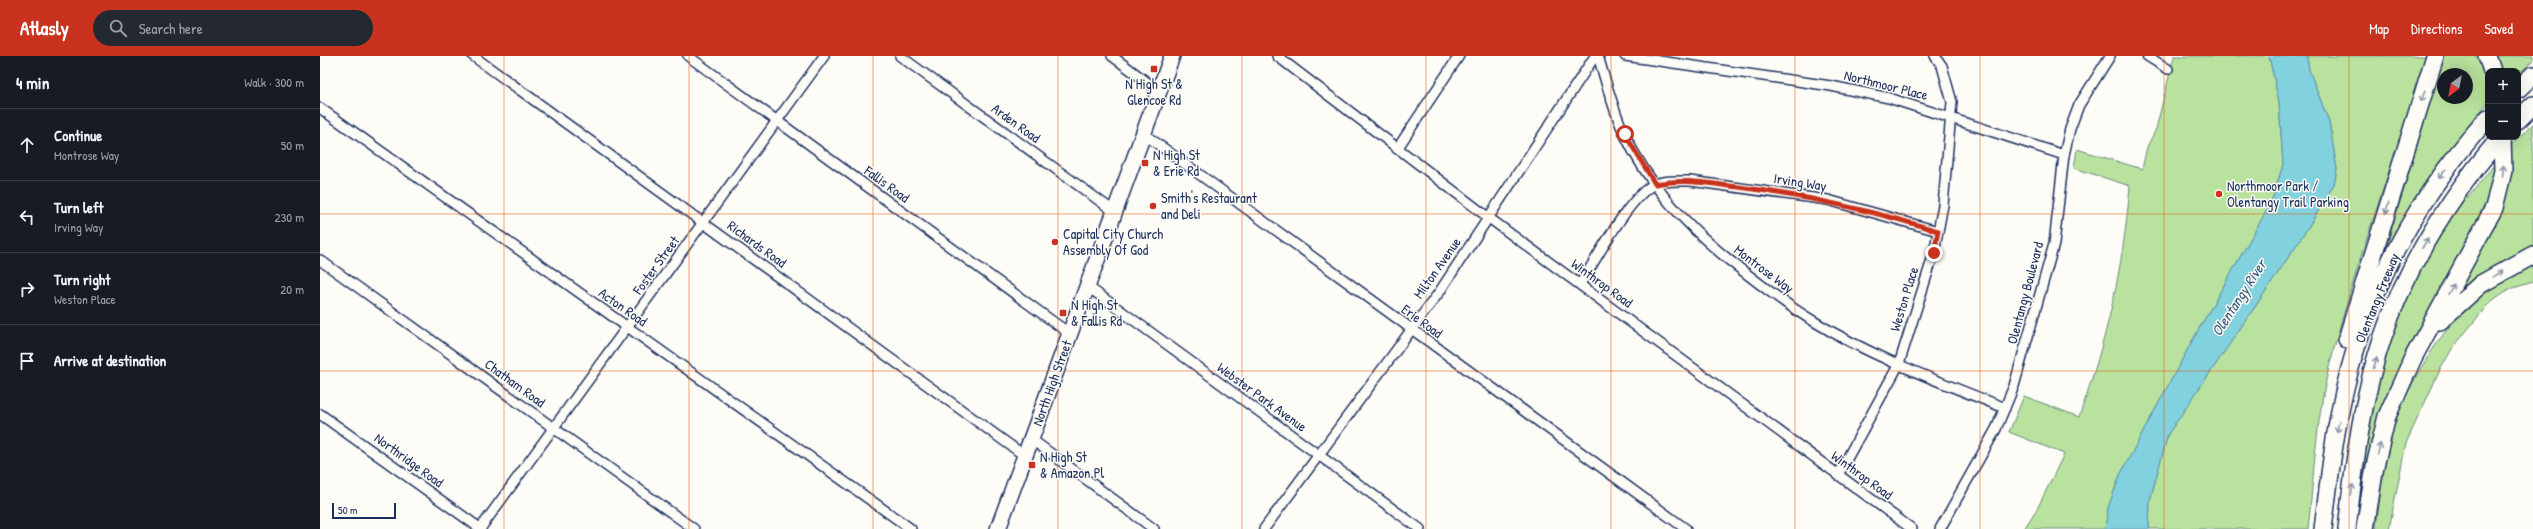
<!DOCTYPE html>
<meta charset="utf-8">
<style>
:root{--surface:#171b24;--page:#242831;--text:#f1f3f6;--muted:#9ea1a6;--line:#363941;--accent:#c8321e}
body{margin:0;font-family:"Patrick Hand",sans-serif;background:var(--page);color:var(--text)}
.controls{position:absolute;right:12px;top:12px;display:grid;overflow:hidden;border-radius:8px;box-shadow:0 4px 16px #0002}
.controls button{width:36px;height:36px;display:grid;place-items:center;padding:0;border:0;border-bottom:1px solid var(--line);background:var(--surface);color:var(--text);font:20px sans-serif}
.compass{position:absolute;left:2117px;top:12px;width:36px;height:36px;border-radius:50%;background:var(--surface);box-shadow:0 4px 16px #0002;rotate:212deg}
.scale{position:absolute;left:12px;bottom:10px;width:64px;box-sizing:border-box;padding-left:4px;border:2px solid #1b2f5e;border-top:0;font-size:11px;line-height:14px;white-space:nowrap;color:#1b2f5e;-webkit-text-stroke:3px #fdfcf7;paint-order:stroke}
.stop{position:absolute;width:12px;height:12px;margin:-9px;border:3px solid #c8321e;border-radius:50%;background:#fff}
.stop.end{background:#c8321e;border-color:#fff;box-shadow:0 1px 4px #0008}
.list{margin:0;padding:0;list-style:none}
h2{display:flex;justify-content:space-between;align-items:center;height:52px;margin:0;padding:0 16px;font-size:17px}
h2 small{font-size:13px;font-weight:400;color:var(--muted)}
.list li{display:grid;grid-template-columns:26px 1fr auto;gap:12px;align-items:center;box-sizing:border-box;height:72px;padding:0 16px;border-top:1px solid var(--line)}
.list b{display:block;font-size:15px;white-space:nowrap}
.list p{margin:0;font-size:13px;white-space:nowrap;color:var(--muted)}
.list em{font-size:13px;font-style:normal;color:var(--muted)}
.icon{flex:none;width:22px;height:22px;fill:none;stroke:currentColor;stroke-width:2;stroke-linecap:round;stroke-linejoin:round}
.map{position:relative;flex:none;width:2213px;height:473px;overflow:hidden}
header{display:flex;align-items:center;gap:24px;box-sizing:border-box;height:56px;padding:0 20px;background:var(--accent);color:#fff}
header strong{font-size:19px}
nav{display:flex;gap:22px;margin-inline-start:auto;font-size:14px}
.search{width:280px;height:36px;background:var(--page);display:flex;align-items:center;gap:10px;box-sizing:border-box;padding:0 14px;border-radius:22px;color:var(--muted);font-size:15px}
main{display:flex}
aside{flex:1;background:var(--surface)}
.map>svg:first-child{display:block}
.green{fill:#b9e29e;stroke:#6a887e;fill-rule:evenodd}
.water{fill:#82d1df;stroke:#5990ab}
.lines{fill:none;stroke-linecap:round;stroke-linejoin:round}
.minor-casing{stroke:#1b2f5e;stroke-width:12}
.primary-casing{stroke:#1b2f5e;stroke-width:18}
.motorway-casing{stroke:#1b2f5e;stroke-width:20}
.minor{stroke:#fdfcf7;stroke-width:9}
.primary{stroke:#fdfcf7;stroke-width:15}
.motorway{stroke:#fdfcf7;stroke-width:17}
.oneway{stroke:#8c96aa}
.route{stroke:#c8321e;stroke-width:5}
.grid{fill:none;stroke:#e8590c;stroke-width:1;stroke-opacity:0.55}
.poi-dot{fill:#c8321e;stroke:#fdfcf7;stroke-width:1.5}
.labels{text-anchor:middle;stroke-width:3;stroke-linejoin:round;paint-order:stroke}
.poi-label{font-size:14px;fill:#1b2f5e;stroke:#fdfcf7;text-anchor:start}
.street-label{font-size:14px;fill:#1b2f5e;stroke:#fdfcf7}
.water-label{font-size:15px;font-style:italic;fill:#35587e;stroke:#fdfcf7}
</style>
<header>
<strong>Atlasly</strong>
<div class="search"><svg class="icon" aria-label="search" viewBox="0 0 24 24"><circle cx="10" cy="10" r="6"/><path d="M15 15l6 6"/></svg>Search here</div>
<nav><a>Map</a><a>Directions</a><a>Saved</a></nav>
</header>
<main>
<aside>
<h2>4 min<small>Walk · 300 m</small></h2>
<ul class="list">
<li><svg class="icon" aria-label="ahead" viewBox="0 0 24 24"><path d="M12 20V5M6 11l6-6 6 6"/></svg><div><b>Continue</b><p>Montrose Way</p></div><em>50 m</em></li>
<li><svg class="icon" aria-label="left" viewBox="0 0 24 24"><path d="M17 20v-9H6M10 6l-5 5 5 5"/></svg><div><b>Turn left</b><p>Irving Way</p></div><em>230 m</em></li>
<li><svg class="icon" aria-label="right" viewBox="0 0 24 24"><path d="M7 20v-9h11M14 6l5 5-5 5"/></svg><div><b>Turn right</b><p>Weston Place</p></div><em>20 m</em></li>
<li><svg class="icon" aria-label="arrive" viewBox="0 0 24 24"><path d="M6 21V4h12l-3 4 3 4H6"/></svg><div><b>Arrive at destination</b></div></li>
</ul>
</aside>
<div class="map">
<svg width="2213" height="473" viewBox="0 0 2213 473">
<rect width="100%" height="100%" fill="#fdfcf7"/>
<filter id="ink" filterUnits="userSpaceOnUse"><feTurbulence type="fractalNoise" baseFrequency=".025" numOctaves="2"/><feDisplacementMap in="SourceGraphic" scale="8" xChannelSelector="R" yChannelSelector="G"/><feConvolveMatrix kernelMatrix="1 2 1 2 8 2 1 2 1" color-interpolation-filters="sRGB"/></filter>
<g filter="url(#ink)">
<g class="green">
<path d="M 1854,0 L 1949,0 L 1959,46 L 1963,109 L 1951,147 L 1871,287 L 1800,419 L 1788,452 L 1785,473 L 1704,473 L 1718,451 L 1744,398 L 1689,376 L 1704,340 L 1759,361 C 1787,282 1803,214 1810,130 L 1754,112 L 1757,93 L 1822,113 L 1827,91 L 1836,73 Z"/>
<path d="M 1987,0 L 2109,0 C 2074,102 2036,206 2009,311 C 1996,364 1994,419 1988,473 L 1829,473 L 1830,444 L 1848,378 L 1954,223 L 1994,162 L 2014,128 L 2017,113 L 2009,66 L 1989,14 Z"/>
<path d="M 2124,0 L 2160,0 L 2168,26 L 2168,47 C 2127,93 2092,144 2064,199 ZM 2123,18 L 2147,18 L 2147,42 L 2123,42 Z"/>
<polygon points="2174,0 2213,0 2213,5 2198,18 2198,15 2180,15"/>
<polygon points="2213,68 2213,194 2130,249 2189,91"/>
<path d="M 2178,104 L 2170,146 L 2138,208 L 2104,263 L 2082,307 L 2038,473 L 2034,473 C 2044,394 2055,314 2086,240 C 2101,203 2125,168 2147,135 L 2147,143 Z"/>
<path d="M 2213,207 L 2213,226 L 2187,234 L 2169,247 L 2132,293 L 2121,312 L 2086,387 L 2069,473 L 2056,473 C 2060,442 2063,408 2072,377 C 2083,335 2123,270 2156,242 C 2173,227 2193,218 2213,207 Z"/>
</g>
<polygon class="water" points="1949,0 1987,0 1989,14 2009,66 2017,113 2014,128 1994,162 1954,223 1848,378 1830,444 1829,473 1785,473 1788,452 1800,419 1871,287 1951,147 1963,109 1959,46"/>
<g class="lines">
<defs>
<g id="minor">
<polyline points="153,0 705,400"/>
<polyline points="368,0 750,278"/>
<polyline points="580,0 795,156"/>
<polyline points="792,0 839,35"/>
<polyline points="957,0 1169,162 1592,473"/>
<path d="M 1278,0 C 1286,26 1293,53 1304,77 C 1328,129 1366,169 1409,204 C 1437,226 1465,248 1495,266 C 1554,302 1621,326 1685,352"/>
<polyline points="1305,0 1511,30 1569,42 1744,99"/>
<polyline points="1827,0 1848,13"/>
<polyline points="0,52 591,473"/>
<polyline points="824,78 1366,473"/>
<polyline points="1077,93 1139,0"/>
<polyline points="0,204 374,473"/>
<path d="M 1260,228 C 1277,203 1308,142 1333,129 C 1344,124 1358,125 1370,125 L 1508,144 L 1618,175"/>
<polyline points="767,230 1100,473"/>
<polyline points="0,358 161,473"/>
<polyline points="711,383 834,473"/>
<polyline points="1518,419 1579,308 1614,197 1623,149 1632,46 1622,10 1615,0"/>
<polyline points="160,473 504,0"/>
<polyline points="944,473 1120,235 1275,0"/>
<polyline points="1620,473 1676,373 1694,330 1734,188 1744,99 1750,73 1759,49 1790,0"/>
</g>
<polyline id="primary" points="678,473 852,0"/>
<g id="motorway">
<polyline points="2167,0 2172,15"/>
<polyline points="2198,33 2213,19"/>
<polyline points="2198,64 2213,49"/>
<polyline points="2120,265 2161,228 2213,199"/>
<polyline points="2027,283 2115,0"/>
<path d="M 2003,473 C 2009,426 2014,378 2025,332 C 2049,231 2098,139 2168,62"/>
<path d="M 2027,473 C 2032,428 2037,383 2047,338 C 2068,240 2116,156 2181,81"/>
<polyline points="2045,473 2055,410 2067,360 2093,302 2174,152 2183,115 2182,81"/>
</g>
</defs>
<use href="#minor" class="minor-casing"/>
<use href="#primary" class="primary-casing"/>
<use href="#motorway" class="motorway-casing"/>
<use href="#minor" class="minor"/>
<use href="#primary" class="primary"/>
<use href="#motorway" class="motorway"/>
</g>
<defs><path id="oneway-shaft" d="M-6 0H5M1.5-3L5.5 0L1.5 3" fill="none" stroke-width="1.6" stroke-linecap="round" stroke-linejoin="round"/></defs>
<g class="oneway">
<use href="#oneway-shaft" transform="translate(2103 40) rotate(108)"/>
<use href="#oneway-shaft" transform="translate(2183 115) rotate(-85)"/>
<use href="#oneway-shaft" transform="translate(2122 118) rotate(127)"/>
<use href="#oneway-shaft" transform="translate(2067 152) rotate(108)"/>
<use href="#oneway-shaft" transform="translate(2105 187) rotate(-61)"/>
<use href="#oneway-shaft" transform="translate(2178 218) rotate(-31)"/>
<use href="#oneway-shaft" transform="translate(2131 233) rotate(-61)"/>
<use href="#oneway-shaft" transform="translate(2055 307) rotate(-74)"/>
<use href="#oneway-shaft" transform="translate(2018 371) rotate(100)"/>
<use href="#oneway-shaft" transform="translate(2059 393) rotate(-76)"/>
<use href="#oneway-shaft" transform="translate(2032 434) rotate(-83)"/>
</g>
</g>
<g class="lines" filter="url(#ink)">
<path class="route" d="M 1305,78 L 1335,128 C 1363,122 1391,128 1419,131 C 1491,141 1549,154 1618,175 L 1614,197"/>
</g>
<path class="grid" d="M 184,0 L 184,473M 369,0 L 369,473M 553,0 L 553,473M 738,0 L 738,473M 922,0 L 922,473M 1106,0 L 1106,473M 1291,0 L 1291,473M 1475,0 L 1475,473M 1660,0 L 1660,473M 1844,0 L 1844,473M 2029,0 L 2029,473M 0,158 L 2213,158M 0,315 L 2213,315"/>
<g class="poi-dot">
<rect x="830" y="9" width="8" height="8" rx="2"/>
<rect x="821" y="103" width="8" height="8" rx="2"/>
<circle cx="1899" cy="138" r="4"/>
<circle cx="833" cy="150" r="4"/>
<circle cx="735" cy="186" r="4"/>
<rect x="739" y="253" width="8" height="8" rx="2"/>
<rect x="708" y="405" width="8" height="8" rx="2"/>
</g>
<g class="labels">
<g class="poi-label">
<text x="834" y="33" text-anchor="middle">N High St &amp;<tspan x="834" dy="16">Glencoe Rd</tspan></text>
<text x="833" y="104">N High St<tspan x="833" dy="16">&amp; Erie Rd</tspan></text>
<text x="1907" y="135">Northmoor Park /<tspan x="1907" dy="16">Olentangy Trail Parking</tspan></text>
<text x="841" y="147">Smith's Restaurant<tspan x="841" dy="16">and Deli</tspan></text>
<text x="743" y="183">Capital City Church<tspan x="743" dy="16">Assembly Of God</tspan></text>
<text x="751" y="254">N High St<tspan x="751" dy="16">&amp; Fallis Rd</tspan></text>
<text x="720" y="406">N High St<tspan x="720" dy="16">&amp; Amazon Pl</tspan></text>
</g>
<g class="street-label">
<text transform="translate(1566 29) rotate(14)" y="5">Northmoor Place</text>
<text transform="translate(696 67) rotate(36)" y="5">Arden Road</text>
<text transform="translate(1480 126) rotate(9)" y="5">Irving Way</text>
<text transform="translate(567 128) rotate(36)" y="5">Fallis Road</text>
<text transform="translate(437 188) rotate(36)" y="5">Richards Road</text>
<text transform="translate(336 209) rotate(-54)" y="5">Foster Street</text>
<text transform="translate(1117 212) rotate(-55)" y="5">Milton Avenue</text>
<text transform="translate(1444 213) rotate(37)" y="5">Montrose Way</text>
<text transform="translate(1282 227) rotate(36)" y="5">Winthrop Road</text>
<text transform="translate(1705 237) rotate(-75)" y="5">Olentangy Boulevard</text>
<text transform="translate(2057 242) rotate(-68)" y="5">Olentangy Freeway</text>
<text transform="translate(1584 243) rotate(-73)" y="5">Weston Place</text>
<text transform="translate(303 251) rotate(35)" y="5">Acton Road</text>
<text transform="translate(1102 265) rotate(36)" y="5">Erie Road</text>
<text transform="translate(195 327) rotate(36)" y="5">Chatham Road</text>
<text transform="translate(732 327) rotate(-70)" y="5">North High Street</text>
<text transform="translate(942 341) rotate(36)" y="5">Webster Park Avenue</text>
<text transform="translate(89 404) rotate(36)" y="5">Northridge Road</text>
<text transform="translate(1542 419) rotate(36)" y="5">Winthrop Road</text>
</g>
<g class="water-label">
<text transform="translate(1919 242) rotate(-57)" y="5">Olentangy River</text>
</g>
</g>
</svg>
<div class="controls">
<button>+</button>
<button>−</button>
</div>
<svg class="compass" viewBox="-18 -18 36 36"><path d="M0-13l5 13h-10z" fill="#e53935"/><path d="M0 13l5-13h-10z" fill="#9ea1a6"/></svg>
<div class="scale">50 m</div>
<div class="stop" style="left:1305px;top:78px"></div>
<div class="stop end" style="left:1614px;top:197px"></div>
</div>
</main>
